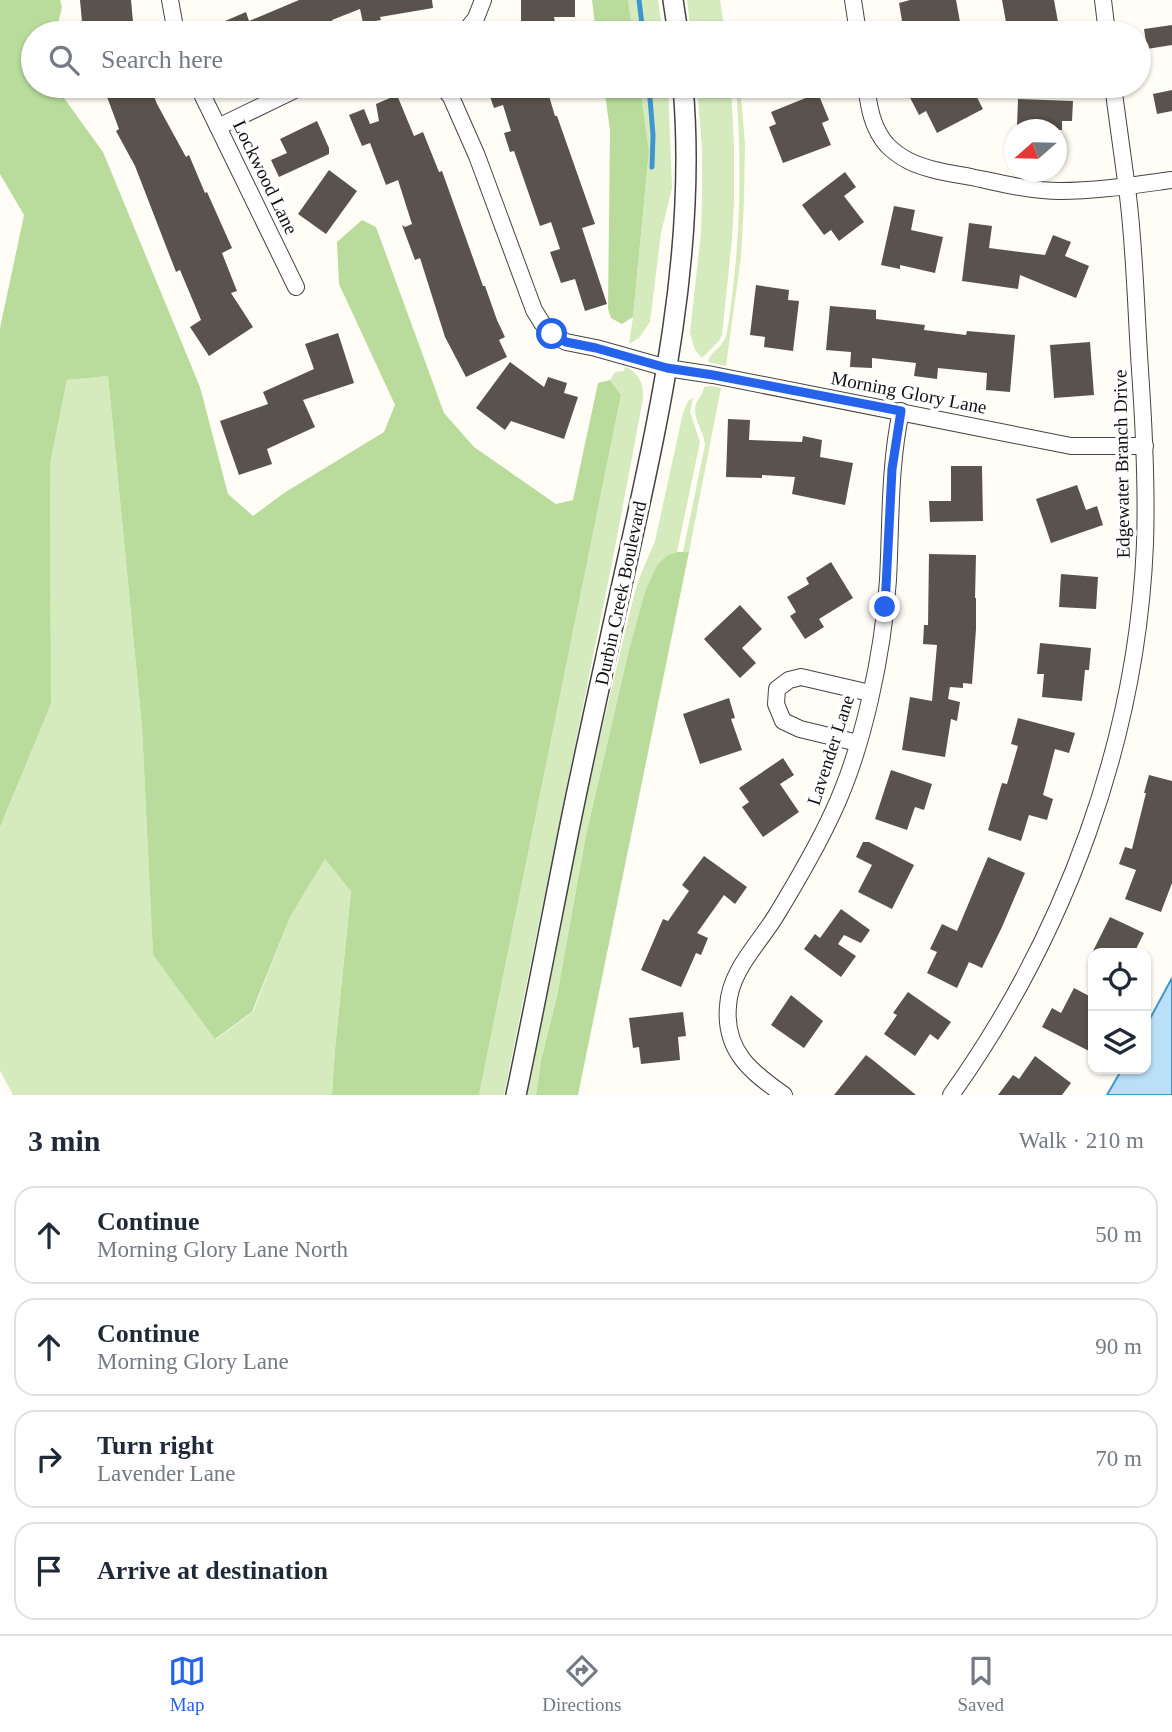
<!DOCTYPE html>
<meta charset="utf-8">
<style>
:root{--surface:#fff;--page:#f2f2f3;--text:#1f2937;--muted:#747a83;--line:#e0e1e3;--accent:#2563eb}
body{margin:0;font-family:"Times New Roman",serif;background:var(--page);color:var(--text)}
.controls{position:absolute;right:21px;bottom:21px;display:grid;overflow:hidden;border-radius:14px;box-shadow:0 2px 5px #0004}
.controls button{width:63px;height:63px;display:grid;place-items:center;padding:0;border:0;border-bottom:2px solid var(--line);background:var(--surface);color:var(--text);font:35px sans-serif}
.compass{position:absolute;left:1004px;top:119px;width:63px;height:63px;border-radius:50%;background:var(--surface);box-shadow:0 2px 5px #0004;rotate:250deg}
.stop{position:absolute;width:21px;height:21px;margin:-16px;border:5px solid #2563eb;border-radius:50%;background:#fff}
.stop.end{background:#2563eb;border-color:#fff;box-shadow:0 2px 7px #0008}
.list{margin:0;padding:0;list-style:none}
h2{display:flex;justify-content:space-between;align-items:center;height:91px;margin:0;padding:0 28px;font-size:30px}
h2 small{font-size:23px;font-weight:400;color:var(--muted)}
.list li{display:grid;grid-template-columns:46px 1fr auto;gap:21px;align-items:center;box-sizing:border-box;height:98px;margin:0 14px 14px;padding:0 14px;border:2px solid var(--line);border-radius:21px}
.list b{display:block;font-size:26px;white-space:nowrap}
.list p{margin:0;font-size:23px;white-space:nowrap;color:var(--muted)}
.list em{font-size:23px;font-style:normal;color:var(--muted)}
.icon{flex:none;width:38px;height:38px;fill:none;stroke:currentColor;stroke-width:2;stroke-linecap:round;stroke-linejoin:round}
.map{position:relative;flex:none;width:1172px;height:1095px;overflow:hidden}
.search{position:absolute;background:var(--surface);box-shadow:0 2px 5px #0004;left:21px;right:21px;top:21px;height:77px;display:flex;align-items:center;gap:18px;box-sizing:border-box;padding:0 24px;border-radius:38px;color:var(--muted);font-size:26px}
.sheet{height:539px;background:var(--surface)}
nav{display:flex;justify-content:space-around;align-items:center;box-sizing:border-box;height:98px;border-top:2px solid var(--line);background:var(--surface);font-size:19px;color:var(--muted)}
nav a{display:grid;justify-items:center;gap:4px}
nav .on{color:var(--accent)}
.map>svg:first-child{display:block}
.green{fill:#d5ebbd}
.forest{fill:#b9dc9c}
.water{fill:#b9e0f7;stroke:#3f96cf;stroke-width:2}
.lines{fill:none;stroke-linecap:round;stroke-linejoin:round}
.stream{stroke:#3f96cf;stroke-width:5}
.building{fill:#5a524d}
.minor-casing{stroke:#444;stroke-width:18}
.tertiary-casing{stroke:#444;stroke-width:22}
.minor{stroke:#fff;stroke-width:16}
.tertiary{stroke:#fff;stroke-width:19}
.route{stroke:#2563eb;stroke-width:9}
.labels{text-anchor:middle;stroke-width:7;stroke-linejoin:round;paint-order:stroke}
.street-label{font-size:19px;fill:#111;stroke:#fff}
</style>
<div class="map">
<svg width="1172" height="1095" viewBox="0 0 1172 1095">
<rect width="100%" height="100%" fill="#fffdf5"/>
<g class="green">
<polygon points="628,0 658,0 663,33 633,33"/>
<polygon points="687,0 720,0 725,33 691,33"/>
<polygon points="640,86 668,86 672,188 661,233 650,322 639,338 629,344 633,317 649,151"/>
<polygon points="697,86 731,86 734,145 734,203 732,239 722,335 719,341 702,358 695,350 690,333 701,232 702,200 702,149"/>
<path d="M 736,86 L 740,86 L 745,143 L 744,200 L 741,257 L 726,366 L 708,362 C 711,349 723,350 727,332 C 730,314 732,296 734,279 C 741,215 741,150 736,86 Z"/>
<path d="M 625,367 C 639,372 644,384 643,399 L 613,558 L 504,1095 L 479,1095 L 621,395 L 610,380 L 615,372 L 624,371 Z"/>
<polygon points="108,376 142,727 153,955 216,1039 253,1012 290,917 325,859 351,890 335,1049 332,1095 13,1095 0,1071 0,827 51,704 50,464 67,380"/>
<path d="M 711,386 L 721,388 L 689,552 L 683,552 L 705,445 C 704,432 695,422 695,409 C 695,400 703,396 704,387 Z"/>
<polygon points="693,398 690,412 700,442 677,552 668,555 628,654 586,835 557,996 541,1061 536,1095 525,1095 581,820 596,753 634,595 639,579 655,541 683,413 688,401"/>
</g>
<g class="forest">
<polygon points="0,0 60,0 62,7 56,33 33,33 33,86 61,86 64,98 103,152 200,387 228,494 253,516 284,493 384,432 395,405 339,284 337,242 362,220 376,227 444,413 474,447 556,504 573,500 598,383 610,380 621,395 479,1095 332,1095 335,1049 351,891 325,859 290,917 252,1012 215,1039 153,955 142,727 108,376 67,380 50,464 51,704 0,827 0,328 24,215 0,174"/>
<polygon points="592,0 628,0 633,33 596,33"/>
<polygon points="604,86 640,86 649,151 633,317 622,324 611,318 608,309 610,131"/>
<polygon points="677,552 689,552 578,1095 536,1095 541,1061 557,996 586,835 628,654 646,589 658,564 668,555"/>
</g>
<polygon class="water" points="1172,978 1172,1095 1107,1095 1122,1069 1146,1069 1146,1026"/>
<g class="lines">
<g class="stream">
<polyline points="639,0 643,33"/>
<polyline points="649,86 653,135 652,167"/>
</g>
</g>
<g class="building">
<polygon points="80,0 131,0 134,33 83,33"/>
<polygon points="299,0 432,0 433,8 380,17 381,20 363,23 360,9 332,20 336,30 328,33 197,33 246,12 249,21"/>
<polygon points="521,0 575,0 575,17 554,17 557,33 521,33"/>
<polygon points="910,0 956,0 962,33 904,33 899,3"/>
<polygon points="1002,0 1054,0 1060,33 1008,33"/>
<polygon points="1172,25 1172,45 1147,49 1144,29"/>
<polygon points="103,86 150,86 157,104 186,157 189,155 205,193 207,192 232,248 222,253 237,291 231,293 253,327 209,356 190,327 201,320 180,270 176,272 135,166 116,131 119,129"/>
<polygon points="504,86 546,86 555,116 557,116 595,224 582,228 607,304 585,311 575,279 561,283 550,252 560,249 551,222 540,226 514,151 510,152 504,133 511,131 503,105 494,108 488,91"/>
<polygon points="904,86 971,86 983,109 937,133 926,111 919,115"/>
<polygon points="1172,90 1172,111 1157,114 1153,94"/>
<polygon points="818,93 829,120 822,123 831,145 783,163 769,127 776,124 771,112"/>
<polygon points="397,95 414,136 423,132 439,172 442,171 483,286 485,286 497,320 505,337 499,340 507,357 466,377 445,337 420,258 415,260 402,225 405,227 412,224 398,180 386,185 370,143 362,146 349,115 364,109 370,124 379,121 376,104"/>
<polygon points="1018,99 1073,101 1072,121 1062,121 1062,130 1025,130 1025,126 1017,126"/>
<polygon points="317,121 329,148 329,154 279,177 271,160 287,153 280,139"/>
<polygon points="329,170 357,191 326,234 298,214"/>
<polygon points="845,172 856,187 844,196 864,222 839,241 831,230 824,235 802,205"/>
<polygon points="894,206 915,210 911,230 943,237 935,273 900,265 900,269 881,265"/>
<polygon points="969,223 992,226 989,248 1045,255 1053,235 1071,242 1065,256 1089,266 1076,298 1020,275 1018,289 962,281"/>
<polygon points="756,285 789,290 788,300 799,301 793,351 764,347 765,337 750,335"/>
<polygon points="830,306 876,310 876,319 925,325 924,330 966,335 967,331 1015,335 1010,392 986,390 987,373 938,368 937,379 914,376 916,363 872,358 872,368 850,367 851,352 826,350"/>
<polygon points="338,333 354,383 303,400 315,427 267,449 272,464 239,475 220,421 268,404 263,392 314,369 305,344"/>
<polygon points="1090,342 1094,395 1054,398 1050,345"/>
<polygon points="510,362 544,387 548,377 567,383 564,393 578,397 564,439 511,421 505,430 476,408"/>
<polygon points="728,419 750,420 749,440 802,442 803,436 822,440 820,457 853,463 845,505 792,494 795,477 762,475 762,478 726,477"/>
<polygon points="951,466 982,466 983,521 930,522 929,501 951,501"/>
<polygon points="1077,485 1086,510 1097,506 1103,525 1051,543 1036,499"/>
<polygon points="929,554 976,555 975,598 976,598 976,629 972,684 963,683 963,688 950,687 948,699 960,702 957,721 951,719 945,757 902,750 910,697 932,701 937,645 923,644 924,625 928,625"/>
<polygon points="831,562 853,598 819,619 824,627 805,639 790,616 796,612 787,597 809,584 806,578"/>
<polygon points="1061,574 1098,577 1096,609 1059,607"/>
<polygon points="740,605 762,629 742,648 756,663 740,678 704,639"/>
<polygon points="1040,643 1091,648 1089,670 1085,670 1082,701 1042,697 1044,674 1037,674"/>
<polygon points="729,698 735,718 731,719 742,750 700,764 683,714"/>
<polygon points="1018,718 1075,733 1069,753 1055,749 1043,795 1053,799 1047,820 1029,815 1021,841 988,830 1002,783 1007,784 1018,746 1011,744"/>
<polygon points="783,758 794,775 780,784 799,812 763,837 742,807 749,802 739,788"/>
<polygon points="891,770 932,784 924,810 915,807 907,830 875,819"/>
<polygon points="1149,775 1172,781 1172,883 1161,912 1125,899 1136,870 1119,864 1125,847 1132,849 1146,793 1144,793"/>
<polygon points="863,842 869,842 914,865 892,909 858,892 872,865 856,857"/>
<polygon points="704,856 747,887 735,904 724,895 697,933 708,938 701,955 696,953 681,987 641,970 663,919 668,921 689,891 682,885"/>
<polygon points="988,857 1025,873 1002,927 982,968 969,962 957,988 927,973 937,952 930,949 942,924 957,931"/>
<polygon points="841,909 870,930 861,943 844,935 838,944 856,956 841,977 804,949 815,934 820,938"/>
<polygon points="1110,917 1144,933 1134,953 1092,953"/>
<polygon points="1074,988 1093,998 1093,1053 1042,1027 1052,1008 1061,1013"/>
<polygon points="908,992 951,1022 938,1040 930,1034 915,1056 884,1034 897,1015 893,1013"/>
<polygon points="791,995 823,1021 804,1048 771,1025"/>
<polygon points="683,1012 686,1036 678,1037 680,1060 641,1064 639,1047 633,1048 629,1018"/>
<polygon points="866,1055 874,1061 916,1095 834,1095"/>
<polygon points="1035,1056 1071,1083 1062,1095 998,1095 1013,1075 1019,1079"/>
</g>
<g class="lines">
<defs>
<g id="minor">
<polyline points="170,0 176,33"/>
<polyline points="853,0 858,33"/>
<polyline points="1103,0 1107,33"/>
<polyline points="464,33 476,18 483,0"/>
<polyline points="198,86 296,287"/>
<polyline points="442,86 451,97 477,156 534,310 542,323 552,334 566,342 596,348 667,368 713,375 1071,446 1145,446"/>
<path d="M 866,86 C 869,107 872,128 887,145 C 893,151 901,157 909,161 C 927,170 950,173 971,177 C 1000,183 1030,191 1060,191 C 1097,191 1135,185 1172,180"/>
<polyline points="218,127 303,86"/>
<polyline points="858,743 800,729 783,721 776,704 777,689 789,680 801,677 870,693"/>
<path d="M 784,1095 C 751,1072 724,1051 728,1006 C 730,970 759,944 777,914 C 797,881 817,847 833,812 C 864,746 883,653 888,580 C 891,524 889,467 901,411"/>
<path d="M 951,1095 C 1065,935 1137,741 1145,544 C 1147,486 1144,428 1140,370 C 1136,312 1135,253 1128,196 C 1123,159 1118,123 1113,86"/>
</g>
<g id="tertiary">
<polyline points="673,0 678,33"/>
<path d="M 516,1095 C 535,1005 552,915 570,825 C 583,761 597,698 611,634 C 650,454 699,271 683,86"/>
</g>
</defs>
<use href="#minor" class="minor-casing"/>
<use href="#tertiary" class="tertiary-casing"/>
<use href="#minor" class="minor"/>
<use href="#tertiary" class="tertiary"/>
</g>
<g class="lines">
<polyline class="route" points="552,334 566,342 596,348 667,368 713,375 901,411 892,469 885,607"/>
</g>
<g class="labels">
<g class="street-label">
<text transform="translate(266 177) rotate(64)" y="7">Lockwood Lane</text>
<text transform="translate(909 392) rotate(11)" y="7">Morning Glory Lane</text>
<text transform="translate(1121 464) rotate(-91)" y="7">Edgewater Branch Drive</text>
<text transform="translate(620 593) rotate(-78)" y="7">Durbin Creek Boulevard</text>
<text transform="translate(830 750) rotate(-72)" y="7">Lavender Lane</text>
</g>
</g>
</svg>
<div class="controls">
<button><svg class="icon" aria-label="locate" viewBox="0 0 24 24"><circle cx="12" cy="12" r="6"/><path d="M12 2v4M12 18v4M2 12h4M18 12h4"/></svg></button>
<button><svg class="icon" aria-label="layers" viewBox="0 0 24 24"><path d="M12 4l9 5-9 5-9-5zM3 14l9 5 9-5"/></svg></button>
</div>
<svg class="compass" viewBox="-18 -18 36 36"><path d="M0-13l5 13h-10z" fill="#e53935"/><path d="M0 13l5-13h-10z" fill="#747a83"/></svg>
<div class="stop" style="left:552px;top:334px"></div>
<div class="stop end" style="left:885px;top:607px"></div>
<div class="search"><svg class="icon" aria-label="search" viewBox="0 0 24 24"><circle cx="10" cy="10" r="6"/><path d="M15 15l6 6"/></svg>Search here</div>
</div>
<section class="sheet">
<h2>3 min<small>Walk · 210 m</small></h2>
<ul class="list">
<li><svg class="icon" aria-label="ahead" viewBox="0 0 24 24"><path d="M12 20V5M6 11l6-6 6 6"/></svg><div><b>Continue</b><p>Morning Glory Lane North</p></div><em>50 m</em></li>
<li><svg class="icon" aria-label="ahead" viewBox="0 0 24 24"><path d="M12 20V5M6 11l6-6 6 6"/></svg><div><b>Continue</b><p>Morning Glory Lane</p></div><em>90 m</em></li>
<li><svg class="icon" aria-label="right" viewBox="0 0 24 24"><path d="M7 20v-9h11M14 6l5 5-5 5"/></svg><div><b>Turn right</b><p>Lavender Lane</p></div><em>70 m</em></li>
<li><svg class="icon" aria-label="arrive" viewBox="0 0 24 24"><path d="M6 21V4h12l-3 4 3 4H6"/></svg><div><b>Arrive at destination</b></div></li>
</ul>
</section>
<nav>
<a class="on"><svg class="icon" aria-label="map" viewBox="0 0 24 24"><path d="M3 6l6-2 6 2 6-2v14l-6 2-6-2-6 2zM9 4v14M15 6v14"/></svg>Map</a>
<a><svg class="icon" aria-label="directions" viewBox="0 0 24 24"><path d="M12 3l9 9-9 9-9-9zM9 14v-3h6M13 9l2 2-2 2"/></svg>Directions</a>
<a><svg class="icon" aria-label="saved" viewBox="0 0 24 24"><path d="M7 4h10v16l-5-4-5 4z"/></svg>Saved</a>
</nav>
